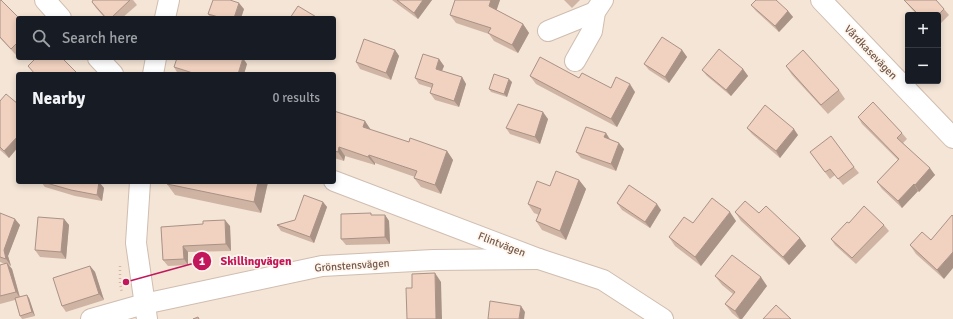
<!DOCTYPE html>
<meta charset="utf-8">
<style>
:root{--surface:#171b24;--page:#242831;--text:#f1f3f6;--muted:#9ea1a6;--line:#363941}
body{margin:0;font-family:Signika,sans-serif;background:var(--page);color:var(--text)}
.controls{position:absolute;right:12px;top:12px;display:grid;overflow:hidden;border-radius:4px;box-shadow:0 2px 6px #0003}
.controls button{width:36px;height:36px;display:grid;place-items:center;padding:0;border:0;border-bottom:1px solid var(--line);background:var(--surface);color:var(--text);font:20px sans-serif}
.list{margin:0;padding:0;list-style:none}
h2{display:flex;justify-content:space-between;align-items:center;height:52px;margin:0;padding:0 16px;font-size:17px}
h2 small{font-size:13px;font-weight:400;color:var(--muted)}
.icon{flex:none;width:22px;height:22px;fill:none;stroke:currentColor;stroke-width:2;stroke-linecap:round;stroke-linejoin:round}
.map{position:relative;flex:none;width:953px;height:319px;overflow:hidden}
.search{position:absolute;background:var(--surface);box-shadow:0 2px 6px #0003;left:16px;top:16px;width:320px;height:44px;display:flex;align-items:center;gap:10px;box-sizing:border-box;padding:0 14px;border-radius:4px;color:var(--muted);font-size:15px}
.panel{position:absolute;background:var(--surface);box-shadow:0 2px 6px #0003;left:16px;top:72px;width:320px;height:112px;border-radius:4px}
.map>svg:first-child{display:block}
.residential{fill:#f4e5d6;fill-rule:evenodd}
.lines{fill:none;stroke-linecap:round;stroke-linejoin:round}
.minor-casing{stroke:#d0bdb0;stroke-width:22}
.path{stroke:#d6b4a2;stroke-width:2.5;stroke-dasharray:1 3;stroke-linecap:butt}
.minor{stroke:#fff;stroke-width:20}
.wall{fill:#cfb4a4}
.shaded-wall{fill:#a99286}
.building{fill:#f1d1bf;stroke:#a99286}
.labels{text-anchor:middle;stroke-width:3.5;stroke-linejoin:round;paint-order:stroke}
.street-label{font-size:11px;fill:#76594c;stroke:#fff7ee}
.leader{fill:none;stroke:#c2185b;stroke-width:1.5}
.callout-dot{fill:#c2185b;stroke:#fff7ee;stroke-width:1.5}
.mark-label{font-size:12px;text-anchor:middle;font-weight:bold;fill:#fff}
.callout-label{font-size:12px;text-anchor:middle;font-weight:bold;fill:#c2185b;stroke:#fff7ee;stroke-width:3.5;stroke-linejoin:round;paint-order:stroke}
</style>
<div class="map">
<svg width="953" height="319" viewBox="0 0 953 319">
<rect width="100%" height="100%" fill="#fcf3e7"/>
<path class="residential" d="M 0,0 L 953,0 L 953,319 L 0,319 ZM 908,15 L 938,15 L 938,81 L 908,81 ZM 18,18 L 334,18 L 334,58 L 18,58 ZM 18,74 L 334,74 L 334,182 L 18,182 Z"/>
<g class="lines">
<defs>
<g id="minor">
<polyline points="45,0 61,18"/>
<polyline points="821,0 953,138"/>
<polyline points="165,18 169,0"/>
<polyline points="548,31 595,12"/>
<polyline points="98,58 113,74"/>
<polyline points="575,61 592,31 595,12 603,0"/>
<polyline points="153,74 156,58"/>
<polyline points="334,181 539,259 603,280 663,319"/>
<polyline points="140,182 136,243 147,319"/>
<polyline points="91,319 144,304 322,266 433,260 539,259"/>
</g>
</defs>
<use href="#minor" class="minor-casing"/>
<polyline class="path" points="120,266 120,283 122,293"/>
<use href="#minor" class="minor"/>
</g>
<g class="wall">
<polygon points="0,0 18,18 18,53 16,55 0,38"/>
<polygon points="93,0 133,0 137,5 122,18 105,18 96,8 92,2"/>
<polygon points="392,0 432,0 418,19"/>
<polygon points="455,0 500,0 496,10 523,24 529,33 518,53 494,41 489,34 456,23 450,15"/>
<polygon points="564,0 580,0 572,8"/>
<polygon points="904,0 944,9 949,15 938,26 938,15 917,15 909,6"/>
<polygon points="751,5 788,11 793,17 779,32 756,11"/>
<polygon points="244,9 241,18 211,18 208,14"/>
<polygon points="395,50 399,56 391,80 360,69 356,62"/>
<polygon points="682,50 687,57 669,83 649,70 644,64"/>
<polygon points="439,59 444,66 442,71 462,77 466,84 459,107 435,100 430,93 432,88 419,84 415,78"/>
<polygon points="247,64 244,74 178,74 174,67"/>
<polygon points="786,66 839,90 845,99 828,114 792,75"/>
<polygon points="743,69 748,76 731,96 707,76 702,70"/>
<polygon points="530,76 611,88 635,92 617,127 536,84"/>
<polygon points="512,82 507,97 491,92 489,89"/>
<polygon points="0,101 18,104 18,147 9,158 0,150"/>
<polygon points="334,111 371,130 409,142 447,151 453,160 441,194 421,187 414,178 415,177 375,163 375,165 345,156 344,161 334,158"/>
<polygon points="858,117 902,133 907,139 903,143 935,175 919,192 918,191 902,208 882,189 877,182 898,160 862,124"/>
<polygon points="548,119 540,144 510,134 506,128"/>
<polygon points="747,128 798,135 780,158 752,134"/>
<polygon points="606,133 610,139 624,149 616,171 581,158 576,152"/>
<polygon points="810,152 854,167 859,173 843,185 835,175 830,179"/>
<polygon points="579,180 586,189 566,240 542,230 536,221 539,215 534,213 528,204 550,186"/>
<polygon points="41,182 99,182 104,188 102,201 75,196 45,187"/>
<polygon points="268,182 261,213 175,195 167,184"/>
<polygon points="323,202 327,207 314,243 281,231 277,225 295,220"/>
<polygon points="617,203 661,210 650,228 622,210"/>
<polygon points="735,212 759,213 800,238 806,246 789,265 741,221"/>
<polygon points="0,213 20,225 8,256 11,266 9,265 12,269 20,297 29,298 35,316 23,319 22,319 20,316 15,300 0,304 0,265 5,264 0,262"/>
<polygon points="372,215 385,215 389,221 390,244 346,245 341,239"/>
<polygon points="64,219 69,225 66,259 40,257 35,250"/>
<polygon points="736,221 701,266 675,246 669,237 693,223"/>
<polygon points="849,223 884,225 889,231 856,264 835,245 831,239"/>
<polygon points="230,226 231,251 188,252 188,265 168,266 163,260 161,227"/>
<polygon points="931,240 944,279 916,254 910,245"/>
<polygon points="90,266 95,272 104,300 66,312 62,306"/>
<polygon points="715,276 767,286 742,319 739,319 732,313 725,304 733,294 722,285"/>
</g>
<g class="shaded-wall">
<polygon points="423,0 432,0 418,19 414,13"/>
<polygon points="491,0 500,0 495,15 489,6"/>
<polygon points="239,3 244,9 241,18 234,18"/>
<polygon points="788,11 793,17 779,32 775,26"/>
<polygon points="523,24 529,33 518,53 512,45"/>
<polygon points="395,50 399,56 391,80 386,73"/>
<polygon points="682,50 687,57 669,83 665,77"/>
<polygon points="243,58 247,64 244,74 238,74"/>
<polygon points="439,59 444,66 440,75 436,69"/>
<polygon points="743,69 748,76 731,96 726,90"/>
<polygon points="462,77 466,84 459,107 454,101"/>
<polygon points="509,79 512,82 507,97 504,94"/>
<polygon points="630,84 635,92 617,127 611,119"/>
<polygon points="543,112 548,119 540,144 535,137"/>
<polygon points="365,121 371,130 363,127"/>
<polygon points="794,129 798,135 780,158 776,151"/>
<polygon points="606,133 610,140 604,137"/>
<polygon points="18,136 18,147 9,158 4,151"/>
<polygon points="619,143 624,149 616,171 611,164"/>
<polygon points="339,147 345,156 344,161 338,152"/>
<polygon points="447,151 453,160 441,194 435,185"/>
<polygon points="369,155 375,163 375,165 368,157"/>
<polygon points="930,168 935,175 919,192 915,185"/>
<polygon points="579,180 586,189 566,240 560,231"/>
<polygon points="99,182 104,188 102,201 97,195"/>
<polygon points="258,182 268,182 261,213 254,202"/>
<polygon points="914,184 918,191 902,208 898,201"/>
<polygon points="323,202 327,207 314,243 310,237"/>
<polygon points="657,204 661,210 650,228 645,222"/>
<polygon points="730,212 736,221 701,266 695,257"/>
<polygon points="385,215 389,221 390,244 385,237"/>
<polygon points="15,219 20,225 8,256 11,266 6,259 4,250"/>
<polygon points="64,219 69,225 66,259 61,252"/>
<polygon points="225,220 230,226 231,251 226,244"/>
<polygon points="800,238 806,246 789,265 783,257"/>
<polygon points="183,246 188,252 188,265 184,259"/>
<polygon points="953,252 953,268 944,279 937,270"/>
<polygon points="7,263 12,269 20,298 16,292"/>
<polygon points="90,266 95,272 104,300 99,294"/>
<polygon points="435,273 441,282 442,319 436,319"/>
<polygon points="761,277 767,286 742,319 740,319 735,311"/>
<polygon points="27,295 29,298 35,316 32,312"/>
<polygon points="521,306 525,312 524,319 519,319"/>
</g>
<g class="building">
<polygon points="0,0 1,0 19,18 18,18 18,42 11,49 0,37"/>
<polygon points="93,0 130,0 111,18 106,18 92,2"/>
<polygon points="213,0 230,0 239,3 234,18 222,18 208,14"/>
<polygon points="397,0 423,0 414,13"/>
<polygon points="455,0 491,0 489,6 523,24 512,45 488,33 491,28 450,15"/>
<polygon points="756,0 776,0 788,11 775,26 751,5"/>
<polygon points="904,0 936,0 944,9 938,15 919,15"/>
<polygon points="298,6 318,18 290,18"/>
<polygon points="662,37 682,50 665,77 644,64"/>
<polygon points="364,39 395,50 386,73 356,62"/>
<polygon points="719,49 743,69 726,90 702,70"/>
<polygon points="803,50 839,90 821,105 786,66"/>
<polygon points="423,54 439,59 436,69 462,77 454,101 430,93 433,84 415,78"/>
<polygon points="540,57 579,78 582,73 611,88 616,77 630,84 611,119 530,76"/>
<polygon points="36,58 62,58 78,74 35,74 28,66"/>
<polygon points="177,58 243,58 238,74 196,74 174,67"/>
<polygon points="494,74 509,79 504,94 489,89"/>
<polygon points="6,94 18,104 18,136 4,151 0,147 0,101"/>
<polygon points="873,102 902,133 897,138 930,168 915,185 914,184 898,201 877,182 899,159 858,117"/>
<polygon points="518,104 543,112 535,137 506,128"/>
<polygon points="765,105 794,129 776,151 747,128"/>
<polygon points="334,111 365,121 363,127 409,142 410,138 447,151 435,185 414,178 417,171 369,155 368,157 339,147 338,152 334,151"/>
<polygon points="586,127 606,133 604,137 619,143 611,164 576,152"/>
<polygon points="831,136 854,167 838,179 830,169 825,172 810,152"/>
<polygon points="556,171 579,180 560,231 536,221 541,209 528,204 537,181 550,186"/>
<polygon points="43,182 99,182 97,195 71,190"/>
<polygon points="167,182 258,182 254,202 167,184"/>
<polygon points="629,185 657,204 645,222 617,203"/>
<polygon points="304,195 323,202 310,237 277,225 295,220"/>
<polygon points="712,198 730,212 695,257 669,237 684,217 693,223"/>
<polygon points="745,201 759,213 766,206 800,238 783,257 735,212"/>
<polygon points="864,206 884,225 852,258 831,239 847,222 849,223"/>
<polygon points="0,213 15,219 4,250 6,259 0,257"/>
<polygon points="371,213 371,215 385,215 385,237 341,239 341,214"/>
<polygon points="952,215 953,216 953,252 937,270 910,245 922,232 931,240"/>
<polygon points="38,217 64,219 61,252 35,250"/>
<polygon points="225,220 226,244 183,246 184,259 163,260 161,227 203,224 203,221"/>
<polygon points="732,255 761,277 735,311 725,304 735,292 715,276"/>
<polygon points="7,263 16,292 0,296 0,265"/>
<polygon points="90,266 99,294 62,306 53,278"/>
<polygon points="435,273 436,319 407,319 406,288 412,288 412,274"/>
<polygon points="27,295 32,312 20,316 15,298"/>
<polygon points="490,301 521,306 519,319 488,319"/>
<polygon points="776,305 791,319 763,319"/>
<polygon points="198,317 199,319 193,319"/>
</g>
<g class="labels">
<g class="street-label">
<text transform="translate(871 52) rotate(46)" y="4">Vårdkasevägen</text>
<text transform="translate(502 244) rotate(21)" y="4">Flintvägen</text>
<text transform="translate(352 265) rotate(-4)" y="4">Grönstensvägen</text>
</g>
</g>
<path class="leader" d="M126 282L202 261"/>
<g class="callout-dot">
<circle cx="126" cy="282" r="4"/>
<circle cx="202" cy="261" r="10"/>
</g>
<g class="mark-label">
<text x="202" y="265">1</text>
</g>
<g class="callout-label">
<text x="256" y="265">Skillingvägen</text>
</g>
</svg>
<div class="controls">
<button>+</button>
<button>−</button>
</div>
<div class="search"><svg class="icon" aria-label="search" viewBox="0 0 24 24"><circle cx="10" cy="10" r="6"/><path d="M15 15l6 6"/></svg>Search here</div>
<section class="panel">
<h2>Nearby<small>0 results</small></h2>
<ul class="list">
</ul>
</section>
</div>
